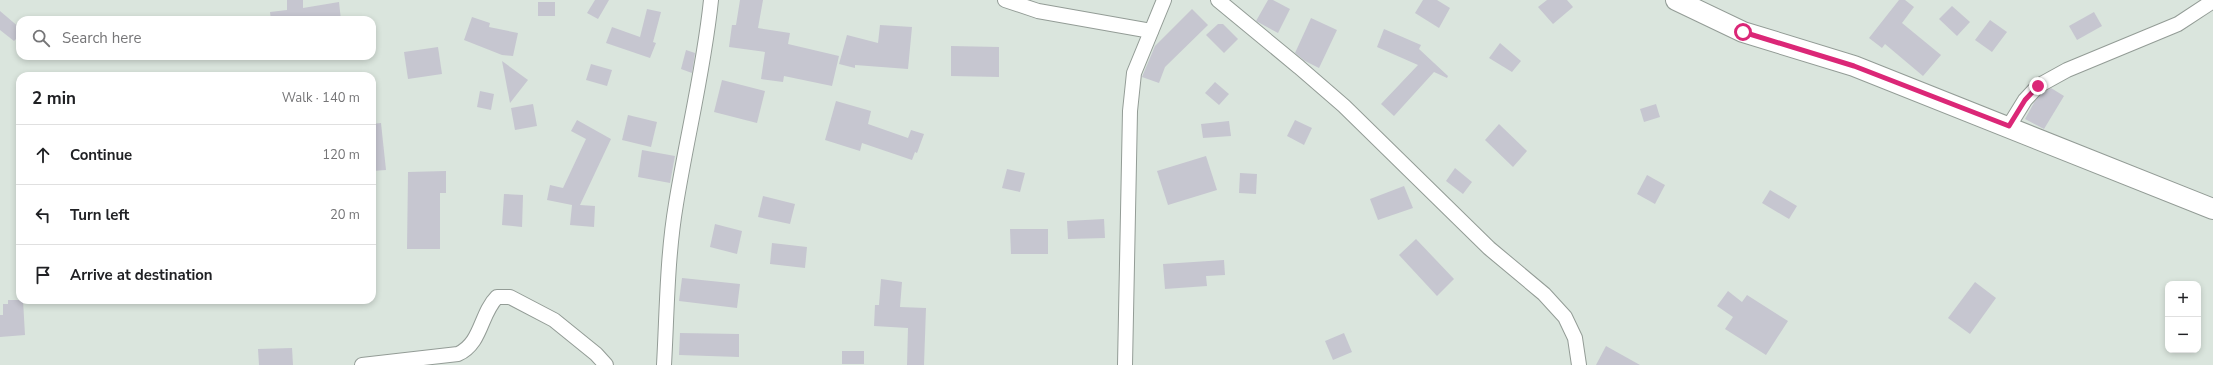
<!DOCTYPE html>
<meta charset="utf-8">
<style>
:root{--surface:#fff;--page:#f6f6f6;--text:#202124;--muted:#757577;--line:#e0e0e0}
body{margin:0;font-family:"Nunito Sans",sans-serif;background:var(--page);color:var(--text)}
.controls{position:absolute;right:12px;bottom:12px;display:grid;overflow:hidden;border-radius:8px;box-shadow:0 2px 6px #0003}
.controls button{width:36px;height:36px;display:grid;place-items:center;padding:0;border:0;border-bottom:1px solid var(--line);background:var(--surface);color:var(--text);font:20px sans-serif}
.stop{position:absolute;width:12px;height:12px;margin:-9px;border:3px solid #db2777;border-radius:50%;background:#fff}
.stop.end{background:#db2777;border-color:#fff;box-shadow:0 1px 4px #0008}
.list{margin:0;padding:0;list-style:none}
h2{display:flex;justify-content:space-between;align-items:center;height:52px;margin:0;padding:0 16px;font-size:17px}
h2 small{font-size:13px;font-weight:400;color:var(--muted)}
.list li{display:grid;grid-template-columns:26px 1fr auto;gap:12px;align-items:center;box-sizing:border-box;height:60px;padding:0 16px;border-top:1px solid var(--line)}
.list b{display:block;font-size:15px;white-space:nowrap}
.list em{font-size:13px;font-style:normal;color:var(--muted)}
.icon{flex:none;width:22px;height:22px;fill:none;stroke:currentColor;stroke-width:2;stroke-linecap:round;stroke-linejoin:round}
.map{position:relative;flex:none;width:2213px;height:365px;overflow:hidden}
.search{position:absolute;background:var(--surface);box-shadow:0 2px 6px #0003;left:16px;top:16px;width:360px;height:44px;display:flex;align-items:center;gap:10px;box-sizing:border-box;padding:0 14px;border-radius:12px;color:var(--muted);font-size:15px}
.panel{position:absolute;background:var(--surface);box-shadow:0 2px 6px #0003;left:16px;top:72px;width:360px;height:232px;border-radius:12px}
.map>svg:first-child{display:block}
.building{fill:#c6c6d0}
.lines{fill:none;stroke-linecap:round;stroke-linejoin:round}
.street-casing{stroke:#939c96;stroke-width:16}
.secondary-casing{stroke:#939c96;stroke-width:22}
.street{stroke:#fff;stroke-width:14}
.secondary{stroke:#fff;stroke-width:20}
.route{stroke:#db2777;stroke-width:5}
</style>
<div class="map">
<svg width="2213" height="365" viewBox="0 0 2213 365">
<rect width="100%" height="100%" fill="#dae5dd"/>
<g class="building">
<polygon points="287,0 303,0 303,8 339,2 341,20 271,20 270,12 287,10"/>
<polygon points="595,0 609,0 598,19 587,13"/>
<polygon points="740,0 763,0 758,28 790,33 788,44 839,56 832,86 784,76 783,82 761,79 765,52 729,47 732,25 736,25"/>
<polygon points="1268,0 1273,0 1290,9 1278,33 1256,21"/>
<polygon points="1423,0 1437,0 1450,8 1439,28 1415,13"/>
<polygon points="1547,0 1567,0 1573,7 1553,24 1538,7"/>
<polygon points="1899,0 1905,0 1914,7 1902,23 1941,55 1923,76 1885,44 1882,48 1869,38"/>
<rect x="538" y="2" width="17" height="14"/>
<polygon points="1952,6 1970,22 1957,36 1939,19"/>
<polygon points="647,9 661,12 653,42 656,43 650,58 606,43 612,27 640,37"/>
<polygon points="1192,9 1208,25 1165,67 1159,83 1142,77 1155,46"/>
<polygon points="0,11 20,28 20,35 14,41 0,30"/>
<polygon points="2094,12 2102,26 2077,40 2069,26"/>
<polygon points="472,17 490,23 489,27 518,33 513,56 502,55 464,40"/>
<polygon points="1311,18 1337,30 1319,68 1305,61 1295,53"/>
<polygon points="1990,20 2007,32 1992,52 1975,40"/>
<polygon points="1218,24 1223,24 1238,39 1224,53 1206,35"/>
<polygon points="880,25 912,27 908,69 855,65 855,68 839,64 847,35 878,43"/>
<polygon points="1384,29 1421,45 1419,49 1448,76 1447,78 1434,72 1394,116 1381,104 1418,65 1377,47"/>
<polygon points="1500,43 1521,61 1512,72 1489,58"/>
<polygon points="951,46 999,47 999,77 951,76"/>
<polygon points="438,47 442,74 408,79 404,52"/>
<polygon points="686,50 695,53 692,73 681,69"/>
<polygon points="502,61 528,80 510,103"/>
<polygon points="591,64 612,70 607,86 586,80"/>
<polygon points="722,80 765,91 757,123 714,112"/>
<polygon points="1215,82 1229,94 1219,105 1205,93"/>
<polygon points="2051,88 2064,96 2044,129 2025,119 2035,101 2043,93"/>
<polygon points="480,91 494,94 491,110 477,107"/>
<polygon points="836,101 871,111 868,124 908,138 911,130 924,134 917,153 915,152 912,160 862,143 860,151 825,140"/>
<polygon points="533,104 537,126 515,130 511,108"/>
<polygon points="1656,104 1660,117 1644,122 1640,109"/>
<polygon points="628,115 657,122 651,147 622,140"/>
<polygon points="577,120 611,139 580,205 595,206 594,227 570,225 572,205 547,200 550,185 563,188 586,139 571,131"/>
<polygon points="1295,120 1312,128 1304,145 1287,136"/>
<polygon points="1229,121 1231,136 1203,138 1201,124"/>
<polygon points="381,123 386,170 372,171 372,124"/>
<polygon points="1499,124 1527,151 1513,167 1485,140"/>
<polygon points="642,150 675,156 670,183 638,177"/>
<polygon points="1206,156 1217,190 1168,205 1157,171"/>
<polygon points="1455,168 1472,182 1463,194 1446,181"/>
<polygon points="1007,169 1025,173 1020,192 1002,188"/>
<polygon points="446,171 446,193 440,193 440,249 407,249 408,172"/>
<polygon points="1240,173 1257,174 1256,194 1239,193"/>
<polygon points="1647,175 1665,185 1655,204 1637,194"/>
<polygon points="1404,186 1413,208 1378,220 1370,199"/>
<polygon points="1770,190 1797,206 1789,219 1762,203"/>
<polygon points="504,194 523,195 522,227 502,225"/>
<polygon points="763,196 795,204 790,224 758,217"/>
<polygon points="1104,219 1105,238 1068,239 1067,221"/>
<polygon points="715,224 742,231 737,254 710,247"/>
<polygon points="1010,229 1048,229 1048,254 1011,254"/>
<polygon points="1416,239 1454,279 1437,296 1399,255"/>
<polygon points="772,243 807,247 805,268 770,264"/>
<polygon points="1224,260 1225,275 1206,276 1207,286 1165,289 1163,264"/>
<polygon points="682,278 740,284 737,308 679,301"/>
<polygon points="881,279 902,282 900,307 926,308 924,365 907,365 908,328 874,326 875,305 879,305"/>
<polygon points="1975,282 1996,298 1970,334 1948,318"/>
<polygon points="1728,291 1742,302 1747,295 1788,321 1766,355 1725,329 1733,317 1717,306"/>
<polygon points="8,300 23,300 25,335 0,337 0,315 3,315 3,304 8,304"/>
<polygon points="680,333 739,334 739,357 679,355"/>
<polygon points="1344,333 1352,352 1333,360 1325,341"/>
<polygon points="1606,346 1640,365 1596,365"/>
<polygon points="292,348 293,365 259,365 258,349"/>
<rect x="842" y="351" width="22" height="13"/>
</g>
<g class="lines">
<defs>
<g id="street">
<polyline points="1005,0 1038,11 1151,31"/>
<polyline points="1218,0 1299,67 1344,106 1489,248 1544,294 1565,317 1575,338 1579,365"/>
<polyline points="2009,126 2025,100 2038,86 2067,70 2178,24 2213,1"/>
<path d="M 362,365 L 458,354 C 482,343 480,314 497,297 L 510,297 L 554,320 L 596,354 L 606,365"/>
<path d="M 664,365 C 667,312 667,257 676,204 C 687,136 704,69 711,0"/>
<polyline points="1125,365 1130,111 1134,73 1164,0"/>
</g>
<polyline id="secondary" points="1676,0 1743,32 1854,66 2213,209"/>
</defs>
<use href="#street" class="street-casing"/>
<use href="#secondary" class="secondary-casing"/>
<use href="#street" class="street"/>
<use href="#secondary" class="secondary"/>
</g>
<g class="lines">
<polyline class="route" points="1743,32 1854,66 2009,126 2025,100 2038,86"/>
</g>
</svg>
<div class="controls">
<button>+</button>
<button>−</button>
</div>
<div class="stop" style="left:1743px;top:32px"></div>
<div class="stop end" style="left:2038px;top:86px"></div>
<div class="search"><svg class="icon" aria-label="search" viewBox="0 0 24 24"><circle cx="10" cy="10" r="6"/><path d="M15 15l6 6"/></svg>Search here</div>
<section class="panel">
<h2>2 min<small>Walk · 140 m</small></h2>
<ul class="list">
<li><svg class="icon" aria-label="ahead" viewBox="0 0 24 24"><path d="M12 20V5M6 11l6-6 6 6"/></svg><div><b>Continue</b></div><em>120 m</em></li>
<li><svg class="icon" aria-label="left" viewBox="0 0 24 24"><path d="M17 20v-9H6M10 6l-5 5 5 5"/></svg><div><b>Turn left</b></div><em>20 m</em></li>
<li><svg class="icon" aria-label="arrive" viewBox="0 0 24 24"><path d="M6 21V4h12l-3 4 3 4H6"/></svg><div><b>Arrive at destination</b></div></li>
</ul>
</section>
</div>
